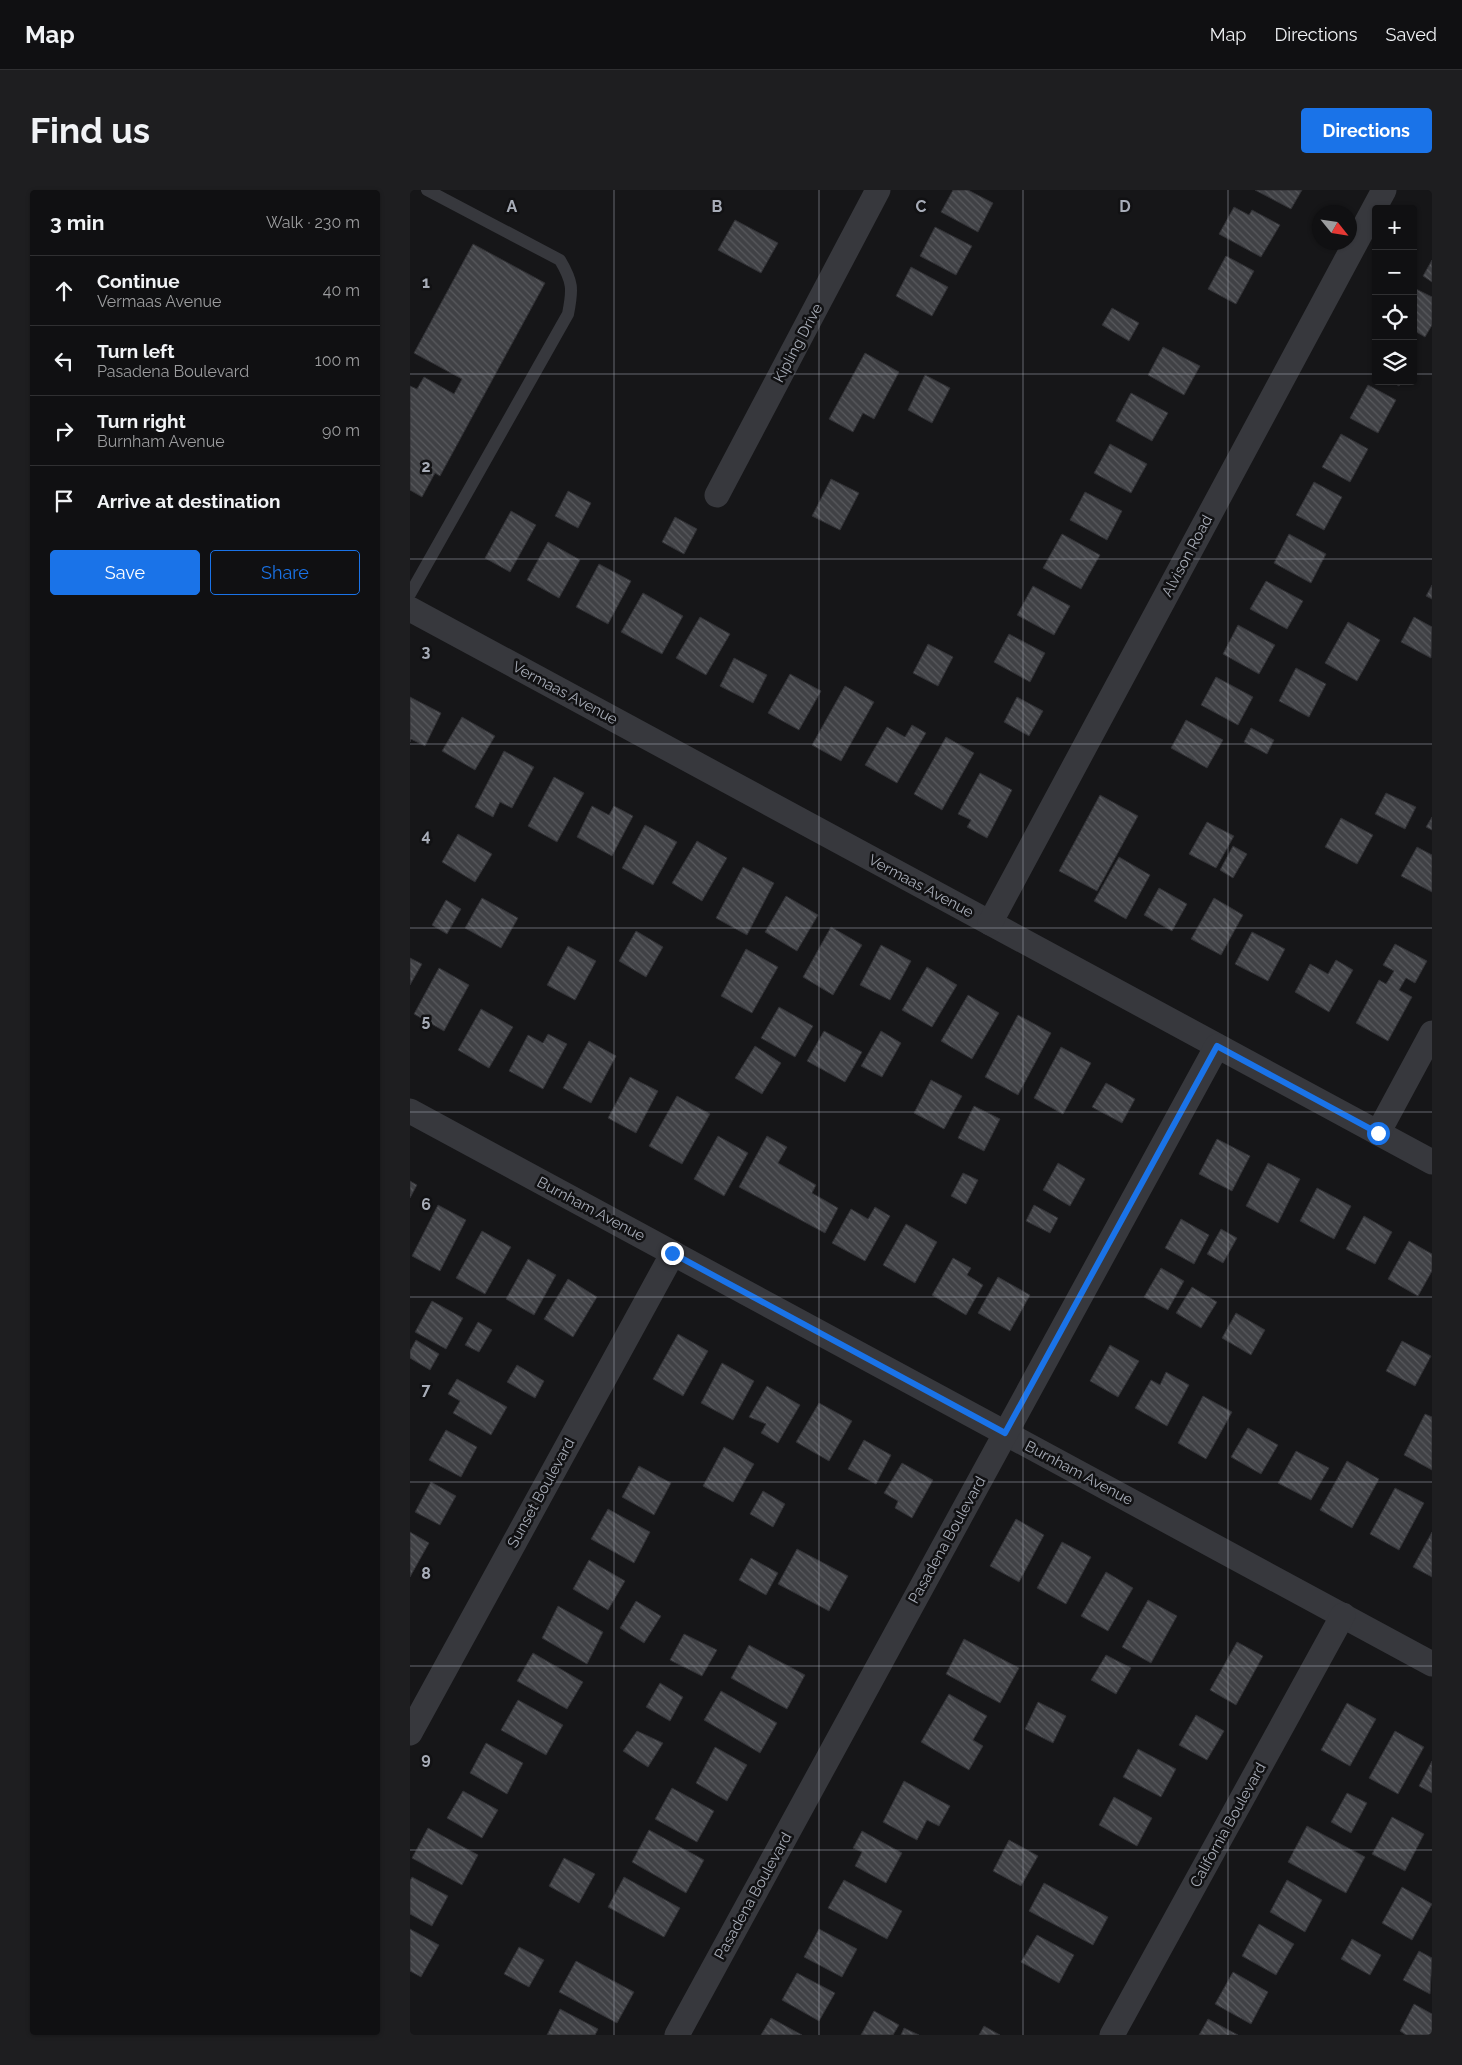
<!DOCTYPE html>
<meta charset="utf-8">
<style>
:root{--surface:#101012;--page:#1e1e20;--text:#f1f3f6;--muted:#9c9d9f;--line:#303032;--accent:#1a73e8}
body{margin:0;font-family:Raleway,sans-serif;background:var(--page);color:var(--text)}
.controls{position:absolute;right:15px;top:15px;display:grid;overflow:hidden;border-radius:5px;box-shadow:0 1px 4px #0004}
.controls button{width:45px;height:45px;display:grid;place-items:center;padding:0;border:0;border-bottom:1px solid var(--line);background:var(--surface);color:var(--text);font:25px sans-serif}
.compass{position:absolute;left:902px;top:15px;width:45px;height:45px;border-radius:50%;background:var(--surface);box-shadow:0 1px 4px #0004;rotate:120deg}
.stop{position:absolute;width:15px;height:15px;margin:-11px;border:4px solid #1a73e8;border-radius:50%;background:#fff}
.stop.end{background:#1a73e8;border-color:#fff;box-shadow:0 1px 5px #0008}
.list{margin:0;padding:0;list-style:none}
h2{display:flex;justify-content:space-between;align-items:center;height:65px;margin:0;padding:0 20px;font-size:21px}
h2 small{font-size:16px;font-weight:400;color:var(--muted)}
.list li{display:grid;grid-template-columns:32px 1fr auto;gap:15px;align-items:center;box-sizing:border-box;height:70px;padding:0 20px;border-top:1px solid var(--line)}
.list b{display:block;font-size:19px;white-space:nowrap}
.list p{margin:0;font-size:16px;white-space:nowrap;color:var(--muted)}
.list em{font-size:16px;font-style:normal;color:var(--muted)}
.actions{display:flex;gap:10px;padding:15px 20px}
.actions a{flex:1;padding:11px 0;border:1px solid var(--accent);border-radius:5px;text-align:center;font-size:18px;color:var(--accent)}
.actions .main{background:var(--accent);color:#fff}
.icon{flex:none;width:28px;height:28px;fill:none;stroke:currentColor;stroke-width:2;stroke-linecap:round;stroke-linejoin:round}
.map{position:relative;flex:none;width:1022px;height:1845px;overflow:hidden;border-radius:5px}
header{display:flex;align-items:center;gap:30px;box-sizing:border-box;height:70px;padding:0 25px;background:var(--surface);border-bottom:1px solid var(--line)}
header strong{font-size:24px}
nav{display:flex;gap:28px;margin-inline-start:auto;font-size:18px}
.intro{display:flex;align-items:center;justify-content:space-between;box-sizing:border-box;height:120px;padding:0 30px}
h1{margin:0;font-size:35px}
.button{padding:12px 22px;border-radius:5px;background:var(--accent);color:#fff;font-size:18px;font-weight:700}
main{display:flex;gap:30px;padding:0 30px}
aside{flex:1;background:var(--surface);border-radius:5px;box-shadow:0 1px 4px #0004}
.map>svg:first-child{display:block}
.building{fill:url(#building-back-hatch);stroke:#303034}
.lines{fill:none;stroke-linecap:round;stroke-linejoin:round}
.lane{stroke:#37383d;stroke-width:12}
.street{stroke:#37383d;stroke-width:25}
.route{stroke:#1a73e8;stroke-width:6}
.grid{fill:none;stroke:#a8adb8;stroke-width:1;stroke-opacity:0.55}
.labels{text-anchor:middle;stroke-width:5;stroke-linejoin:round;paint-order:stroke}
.street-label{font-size:15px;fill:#a8adb8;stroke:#111113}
.grid-label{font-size:16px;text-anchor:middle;font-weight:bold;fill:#a8adb8;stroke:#111113;stroke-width:5;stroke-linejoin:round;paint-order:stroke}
</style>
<header>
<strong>Map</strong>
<nav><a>Map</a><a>Directions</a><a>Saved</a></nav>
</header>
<div class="intro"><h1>Find us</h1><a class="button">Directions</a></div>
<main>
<aside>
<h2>3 min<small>Walk · 230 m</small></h2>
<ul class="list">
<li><svg class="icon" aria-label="ahead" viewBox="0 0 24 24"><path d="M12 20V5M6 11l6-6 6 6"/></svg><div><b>Continue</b><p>Vermaas Avenue</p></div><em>40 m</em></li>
<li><svg class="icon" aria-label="left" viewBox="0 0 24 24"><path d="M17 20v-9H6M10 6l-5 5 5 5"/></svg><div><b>Turn left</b><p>Pasadena Boulevard</p></div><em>100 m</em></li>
<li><svg class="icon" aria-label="right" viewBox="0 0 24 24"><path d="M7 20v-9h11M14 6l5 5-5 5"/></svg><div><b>Turn right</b><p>Burnham Avenue</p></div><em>90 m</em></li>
<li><svg class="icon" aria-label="arrive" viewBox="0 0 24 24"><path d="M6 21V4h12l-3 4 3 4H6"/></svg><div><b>Arrive at destination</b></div></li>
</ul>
<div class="actions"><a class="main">Save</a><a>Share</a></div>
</aside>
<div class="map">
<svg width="1022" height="1845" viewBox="0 0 1022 1845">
<defs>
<pattern id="building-back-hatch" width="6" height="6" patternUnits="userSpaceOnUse" patternTransform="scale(1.25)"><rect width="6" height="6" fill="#404145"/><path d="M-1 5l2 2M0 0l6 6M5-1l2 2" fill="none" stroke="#595a5e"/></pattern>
</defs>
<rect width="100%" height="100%" fill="#161618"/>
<g class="building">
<polygon points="543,0 558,0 583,13 568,42 531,22"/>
<polygon points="845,0 892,0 881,19"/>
<polygon points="824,17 839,25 842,20 870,35 851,67 809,44"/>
<polygon points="325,30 368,53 351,83 308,60"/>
<polygon points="525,37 562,56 546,85 510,66"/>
<polygon points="63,54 135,93 30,286 25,283 12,307 0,300 0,196 7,199 14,187 44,204 52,189 4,163"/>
<polygon points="816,66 844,81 826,114 798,99"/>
<polygon points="1022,70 1022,92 1013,86"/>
<polygon points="501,77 538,97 522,126 486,106"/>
<polygon points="1006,99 1022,107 1022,135 1015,147 1003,140 1003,104"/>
<polygon points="702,118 729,133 719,151 692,135"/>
<polygon points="753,157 790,176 774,205 738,185"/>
<polygon points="455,163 489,182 464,229 453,223 443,242 419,229"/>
<polygon points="515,185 540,198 522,233 498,220"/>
<polygon points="981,191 992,191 989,196"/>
<polygon points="958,195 986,210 968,243 940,228"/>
<polygon points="721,203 758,223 742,251 706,231"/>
<polygon points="931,244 958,259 940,292 912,277"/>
<polygon points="700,254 737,274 721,303 684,283"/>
<polygon points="421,289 449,303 430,340 402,326"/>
<polygon points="904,292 932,307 914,340 886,325"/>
<polygon points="158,301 181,313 168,338 145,326"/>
<polygon points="675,302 712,321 697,350 660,330"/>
<polygon points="101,321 126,335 100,382 75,368"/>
<polygon points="265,327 287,339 274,364 252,352"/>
<polygon points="652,344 690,365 671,399 633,378"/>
<polygon points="879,344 916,364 901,393 864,373"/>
<polygon points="138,352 170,370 149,408 117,390"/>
<polygon points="189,374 221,391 198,434 166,417"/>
<polygon points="856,391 893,411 877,439 840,419"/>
<polygon points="1022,395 1022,409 1016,406"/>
<polygon points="623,396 660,416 644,445 607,425"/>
<polygon points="233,403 273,426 252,464 211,442"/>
<polygon points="290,427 320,444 296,485 266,468"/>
<polygon points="1004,427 1022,437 1021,468 991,452"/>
<polygon points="938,432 970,450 947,491 915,473"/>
<polygon points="828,435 865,455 849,484 813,464"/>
<polygon points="599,444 635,463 620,492 584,472"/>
<polygon points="518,454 543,467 528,496 503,483"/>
<polygon points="324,468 357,485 343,513 310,496"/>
<polygon points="886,478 916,494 899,527 869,511"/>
<polygon points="380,484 411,501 389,540 358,523"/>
<polygon points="806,487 843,507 828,535 791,515"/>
<polygon points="435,496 464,512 431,571 402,555"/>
<polygon points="0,507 31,523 15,556 1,549 0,552"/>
<polygon points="607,507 633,521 619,546 594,532"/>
<polygon points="52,527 85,546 65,580 32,561"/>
<polygon points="776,530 813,550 797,578 761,558"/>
<polygon points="502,535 516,543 487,593 455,575 477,537 495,547"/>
<polygon points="841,538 864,550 857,564 834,552"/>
<polygon points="536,547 564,563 532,620 504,604"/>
<polygon points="94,561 124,577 102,618 90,612 83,627 65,617"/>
<polygon points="570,583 602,600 577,648 557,637 561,630 548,624"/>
<polygon points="144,587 174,603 147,652 118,636"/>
<polygon points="976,603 1006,617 995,639 965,624"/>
<polygon points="690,605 728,626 687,701 649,681"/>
<polygon points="182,616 199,625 204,616 223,626 202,666 167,647"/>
<polygon points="1022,627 1022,640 1016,637"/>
<polygon points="931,628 963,645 947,674 915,657"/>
<polygon points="797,632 824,646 806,678 779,664"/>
<polygon points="235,635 267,652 243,695 212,678"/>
<polygon points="48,644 82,664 65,692 32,672"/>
<polygon points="287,651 317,668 292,711 262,693"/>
<polygon points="823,656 837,664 823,688 810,680"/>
<polygon points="1007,657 1022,665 1022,702 991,686"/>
<polygon points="709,667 740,685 716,729 684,711"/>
<polygon points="333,677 364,693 337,745 306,728"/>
<polygon points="749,698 777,714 762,741 734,725"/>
<polygon points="376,706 408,725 387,761 355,742"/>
<polygon points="72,708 108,728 91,758 55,738"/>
<polygon points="804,708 833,725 811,765 781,749"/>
<polygon points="36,710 51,719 37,744 22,735"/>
<polygon points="421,737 452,755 423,805 393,787"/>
<polygon points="226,741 253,757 236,787 209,771"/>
<polygon points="842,742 875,759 858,791 825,774"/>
<polygon points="985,754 1017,771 1005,793 996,788 989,800 1002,807 978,851 946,833 969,790 976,794 984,781 973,775"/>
<polygon points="471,755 501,771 480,810 450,795"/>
<polygon points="158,756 186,771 165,810 137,795"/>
<polygon points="336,759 368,777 342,823 311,806"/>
<polygon points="0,768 12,774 0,795"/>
<polygon points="926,770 943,780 919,822 885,802 900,774 918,784"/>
<polygon points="517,777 547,795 522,837 492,820"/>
<polygon points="29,778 59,795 34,841 4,824"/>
<polygon points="558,805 589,823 562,869 531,851"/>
<polygon points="369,817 403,836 385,867 351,848"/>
<polygon points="71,819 103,837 79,878 48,860"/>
<polygon points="608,825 641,843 608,905 575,887"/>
<polygon points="414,841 452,862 435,892 397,871"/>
<polygon points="471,841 491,853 472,887 451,876"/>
<polygon points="138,844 157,854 133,899 99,881 118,845 133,853"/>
<polygon points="179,851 206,866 181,913 153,898"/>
<polygon points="345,856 371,873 352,904 325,888"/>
<polygon points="651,857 681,873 653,924 624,908"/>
<polygon points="220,887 248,901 226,943 198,928"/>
<polygon points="521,890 552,906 534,939 504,923"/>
<polygon points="696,893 725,909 712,933 682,917"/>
<polygon points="267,906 300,924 272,974 239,956"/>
<polygon points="564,916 590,929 574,961 548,948"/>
<polygon points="308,946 338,963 314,1006 284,989"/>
<polygon points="357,946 377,957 368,973 406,995 402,1003 428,1018 415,1043 329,997"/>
<polygon points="807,949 840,966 822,1001 789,984"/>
<polygon points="648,973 675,989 660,1016 633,1000"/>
<polygon points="858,973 890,989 868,1033 836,1016"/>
<polygon points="553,983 568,990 556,1014 541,1006"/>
<polygon points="0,991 7,995 0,1008"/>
<polygon points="907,998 941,1016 924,1049 890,1031"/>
<polygon points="28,1015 56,1030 30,1081 2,1066"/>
<polygon points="624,1015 648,1028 640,1043 616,1031"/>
<polygon points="465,1017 480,1026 455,1071 422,1053 441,1019 458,1029"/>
<polygon points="954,1026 982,1042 965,1074 936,1059"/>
<polygon points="771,1029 799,1045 784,1074 755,1058"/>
<polygon points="496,1034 527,1052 505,1093 473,1075"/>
<polygon points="811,1039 827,1048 813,1073 797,1064"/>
<polygon points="72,1041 101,1057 75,1104 46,1088"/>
<polygon points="999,1051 1022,1064 1022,1081 1008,1106 978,1089"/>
<polygon points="543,1068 561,1078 557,1085 573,1095 556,1125 522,1105"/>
<polygon points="118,1069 146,1085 124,1125 96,1109"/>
<polygon points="751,1078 774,1091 758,1120 734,1107"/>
<polygon points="588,1087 620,1105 600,1141 568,1123"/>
<polygon points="158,1089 187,1107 163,1147 134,1129"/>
<polygon points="782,1097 807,1112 791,1138 766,1123"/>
<polygon points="22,1111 53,1128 36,1159 5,1142"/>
<polygon points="826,1123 855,1140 841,1165 812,1148"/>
<polygon points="68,1132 82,1140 69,1162 55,1155"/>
<polygon points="268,1144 298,1161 273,1206 243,1189"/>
<polygon points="6,1150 29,1164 20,1180 0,1168 0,1161"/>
<polygon points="992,1151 1021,1166 1005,1196 976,1181"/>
<polygon points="700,1155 729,1171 708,1207 680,1191"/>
<polygon points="312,1173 344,1191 323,1230 291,1213"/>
<polygon points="107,1175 134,1191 125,1208 97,1192"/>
<polygon points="756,1182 779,1195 757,1236 725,1218 741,1190 750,1195"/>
<polygon points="47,1189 97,1217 81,1245 43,1223 50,1211 38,1204"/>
<polygon points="357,1196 390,1215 368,1253 351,1243 356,1234 339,1227"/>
<polygon points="793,1206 822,1222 796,1269 768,1253"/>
<polygon points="409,1213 442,1231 419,1271 386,1252"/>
<polygon points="1015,1224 1022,1227 1022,1280 994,1265"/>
<polygon points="838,1238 868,1255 851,1284 821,1267"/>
<polygon points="36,1240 67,1257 51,1287 19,1270"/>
<polygon points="454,1250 481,1265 466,1294 438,1279"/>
<polygon points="314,1257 344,1274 323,1312 293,1296"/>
<polygon points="886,1261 919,1278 901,1310 868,1293"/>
<polygon points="937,1271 969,1289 942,1338 910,1320"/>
<polygon points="492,1273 523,1290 502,1328 485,1318 488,1311 474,1303"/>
<polygon points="229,1276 261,1293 244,1325 212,1307"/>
<polygon points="21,1292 46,1306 30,1335 5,1322"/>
<polygon points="985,1298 1014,1313 989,1360 960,1344"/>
<polygon points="353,1301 375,1314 363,1337 340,1324"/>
<polygon points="198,1319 240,1342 224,1373 181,1349"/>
<polygon points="606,1329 634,1345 609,1392 580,1376"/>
<polygon points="0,1342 19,1353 0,1387"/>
<polygon points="1022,1342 1022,1387 1003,1377"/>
<polygon points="652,1352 681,1367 656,1414 627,1398"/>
<polygon points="387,1359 438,1386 419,1421 368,1394"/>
<polygon points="341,1368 368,1383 356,1405 329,1390"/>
<polygon points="179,1370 215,1391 198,1420 163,1399"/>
<polygon points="696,1382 723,1398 698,1441 671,1426"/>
<polygon points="738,1410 767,1426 741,1473 712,1457"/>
<polygon points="226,1411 251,1426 234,1453 210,1438"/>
<polygon points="148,1416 193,1442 177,1474 132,1448"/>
<polygon points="274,1444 307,1460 292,1486 260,1470"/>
<polygon points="554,1449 609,1478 590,1513 536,1484"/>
<polygon points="827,1452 853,1466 826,1515 800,1500"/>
<polygon points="339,1455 395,1485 377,1519 321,1488"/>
<polygon points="123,1463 173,1492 157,1519 107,1491"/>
<polygon points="696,1465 721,1478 706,1504 681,1490"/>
<polygon points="250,1493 273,1507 260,1531 236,1517"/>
<polygon points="311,1501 367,1533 350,1563 294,1530"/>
<polygon points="539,1504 577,1526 563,1550 573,1556 559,1580 511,1552"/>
<polygon points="108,1510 153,1535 136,1565 91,1540"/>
<polygon points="628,1512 656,1526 643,1553 615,1539"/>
<polygon points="937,1513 966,1529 940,1576 911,1560"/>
<polygon points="786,1525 814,1541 797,1570 769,1555"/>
<polygon points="227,1541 253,1553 238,1577 213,1561"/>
<polygon points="985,1541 1014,1557 988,1604 959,1588"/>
<polygon points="76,1553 113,1573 97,1604 60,1583"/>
<polygon points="305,1557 337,1575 317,1611 286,1593"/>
<polygon points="728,1559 766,1579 751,1607 713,1587"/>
<polygon points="1022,1571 1022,1603 1009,1596"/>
<polygon points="494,1591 540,1616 529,1636 517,1630 507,1650 473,1632"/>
<polygon points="262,1598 304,1621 287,1652 245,1629"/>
<polygon points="53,1601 88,1620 72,1648 37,1628"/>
<polygon points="937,1603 957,1613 941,1643 921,1632"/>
<polygon points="704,1607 742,1628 727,1656 689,1635"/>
<polygon points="982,1627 1014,1644 995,1681 962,1664"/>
<polygon points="897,1636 955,1667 936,1703 878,1672"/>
<polygon points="18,1638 68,1665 52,1695 2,1668"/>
<polygon points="239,1640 294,1670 276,1703 222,1672"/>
<polygon points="452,1641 492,1663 476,1693 445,1676 452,1662 443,1658"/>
<polygon points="599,1650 628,1666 611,1696 583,1681"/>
<polygon points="154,1668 185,1684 169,1713 139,1696"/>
<polygon points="2,1687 38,1706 22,1736 0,1724 0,1691"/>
<polygon points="214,1687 270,1718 254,1747 198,1717"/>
<polygon points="434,1690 492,1721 477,1749 418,1718"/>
<polygon points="877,1690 912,1710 895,1742 860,1722"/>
<polygon points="634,1693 698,1727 683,1755 619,1721"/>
<polygon points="992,1697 1022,1714 1002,1750 972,1733"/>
<polygon points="849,1734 884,1754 866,1785 832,1766"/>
<polygon points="0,1739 29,1755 11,1787 0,1781"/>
<polygon points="409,1739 447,1759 432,1787 394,1767"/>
<polygon points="627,1745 664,1765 649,1793 611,1772"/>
<polygon points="942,1749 971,1765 960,1785 931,1769"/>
<polygon points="109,1757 134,1770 119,1797 94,1784"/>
<polygon points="1009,1761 1022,1768 1020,1804 993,1790"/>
<polygon points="166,1771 224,1802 207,1833 149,1802"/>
<polygon points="823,1782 858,1802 841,1834 805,1814"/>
<polygon points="387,1783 425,1803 409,1831 372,1810"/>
<polygon points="1004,1814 1022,1824 1022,1845 996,1845 990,1841"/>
<polygon points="150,1819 188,1839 185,1845 137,1845"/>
<polygon points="464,1821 489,1835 483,1845 451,1845"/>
<polygon points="361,1828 392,1845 351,1845"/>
<polygon points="798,1829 828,1845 789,1845"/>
<polygon points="574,1836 590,1845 569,1845"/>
<polygon points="494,1838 509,1845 491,1845"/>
</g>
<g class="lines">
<path class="lane" d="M 0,404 L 158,124 C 163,99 163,92 150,70 L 17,0"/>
<g class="street">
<polyline points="307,305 468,0"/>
<polyline points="0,419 1022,972"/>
<polyline points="580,733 974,0"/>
<polyline points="0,921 1022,1474"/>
<polyline points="968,943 1022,843"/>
<polyline points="0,1543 263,1063"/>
<polyline points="267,1845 807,856"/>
<polyline points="702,1845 933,1425"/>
</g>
</g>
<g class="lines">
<polyline class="route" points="262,1063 595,1243 807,856 968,943"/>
</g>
<path class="grid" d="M 204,0 L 204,1845M 409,0 L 409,1845M 613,0 L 613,1845M 818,0 L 818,1845M 0,184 L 966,184M 1003,184 L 1022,184M 0,369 L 1022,369M 0,554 L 1022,554M 0,738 L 1022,738M 0,922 L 1022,922M 0,1107 L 1022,1107M 0,1292 L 1022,1292M 0,1476 L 1022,1476M 0,1660 L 1022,1660"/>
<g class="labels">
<g class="street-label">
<text transform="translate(388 153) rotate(-62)" y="5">Kipling Drive</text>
<text transform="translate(777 366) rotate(-62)" y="5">Alvison Road</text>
<text transform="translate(155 503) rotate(28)" y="5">Vermaas Avenue</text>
<text transform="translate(511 696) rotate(28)" y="5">Vermaas Avenue</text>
<text transform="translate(181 1019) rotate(28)" y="5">Burnham Avenue</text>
<text transform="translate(669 1283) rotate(28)" y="5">Burnham Avenue</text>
<text transform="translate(131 1303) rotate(-61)" y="5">Sunset Boulevard</text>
<text transform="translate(537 1350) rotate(-61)" y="5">Pasadena Boulevard</text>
<text transform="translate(818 1635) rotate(-61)" y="5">California Boulevard</text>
<text transform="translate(343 1706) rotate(-61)" y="5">Pasadena Boulevard</text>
</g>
</g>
<g class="grid-label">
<text x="102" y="22">A</text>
<text x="307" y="22">B</text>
<text x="511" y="22">C</text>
<text x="715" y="22">D</text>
<text x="16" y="98">1</text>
<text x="16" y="282">2</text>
<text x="16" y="467">3</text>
<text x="16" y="651">4</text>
<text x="16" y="836">5</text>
<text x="16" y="1020">6</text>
<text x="16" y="1205">7</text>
<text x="16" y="1389">8</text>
<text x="16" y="1574">9</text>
</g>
</svg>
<div class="controls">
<button>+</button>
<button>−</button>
<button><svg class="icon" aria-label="locate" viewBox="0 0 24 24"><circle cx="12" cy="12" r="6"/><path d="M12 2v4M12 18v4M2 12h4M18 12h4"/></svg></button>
<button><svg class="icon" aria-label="layers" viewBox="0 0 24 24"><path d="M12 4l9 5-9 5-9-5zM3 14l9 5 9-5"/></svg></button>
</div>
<svg class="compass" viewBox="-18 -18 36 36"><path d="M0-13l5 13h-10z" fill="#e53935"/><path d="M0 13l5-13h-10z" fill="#9c9d9f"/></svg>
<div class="stop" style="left:968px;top:943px"></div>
<div class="stop end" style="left:262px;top:1063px"></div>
</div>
</main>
